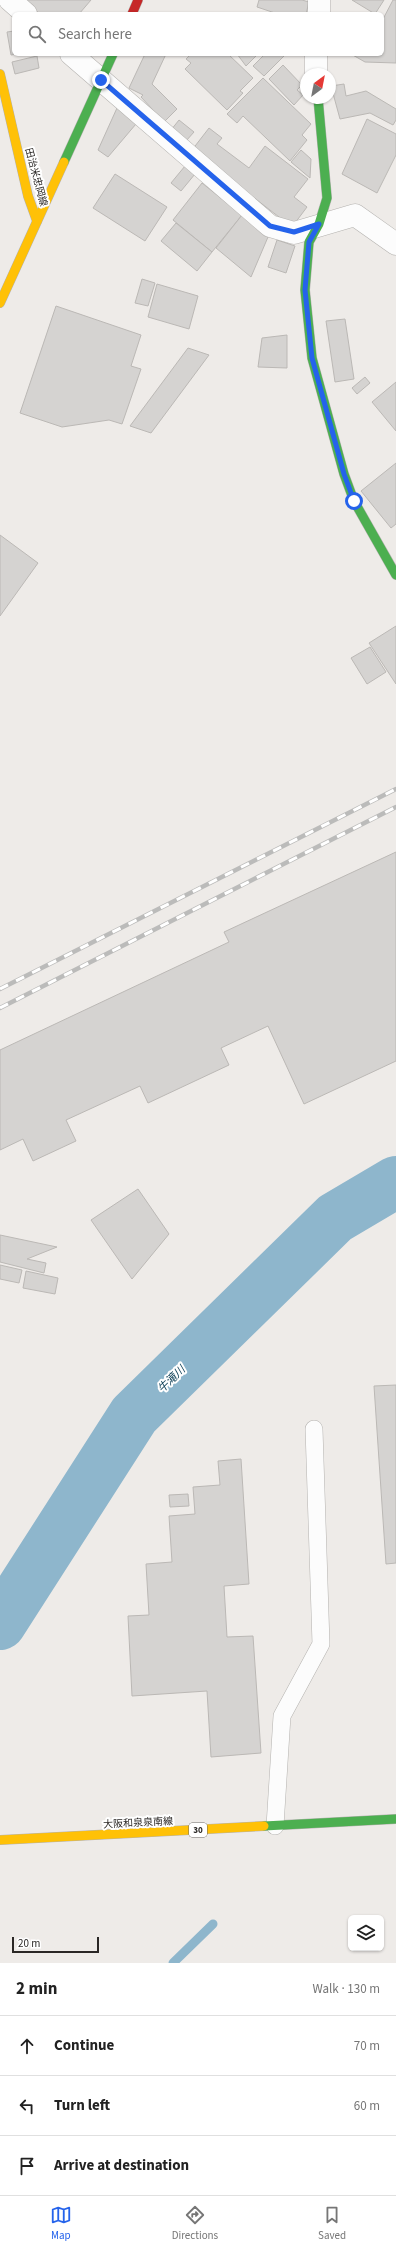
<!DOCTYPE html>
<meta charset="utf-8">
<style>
:root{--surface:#fff;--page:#f6f6f6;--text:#222;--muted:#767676;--line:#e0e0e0;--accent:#2563eb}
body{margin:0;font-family:"Source Sans 3","Noto Sans JP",sans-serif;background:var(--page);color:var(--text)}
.controls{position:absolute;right:12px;bottom:12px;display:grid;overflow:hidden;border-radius:6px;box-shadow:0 1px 3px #0004}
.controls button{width:36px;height:36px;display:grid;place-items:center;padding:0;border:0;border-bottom:1px solid var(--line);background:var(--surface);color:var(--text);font:20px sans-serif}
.compass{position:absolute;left:300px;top:68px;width:36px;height:36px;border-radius:50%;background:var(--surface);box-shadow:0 1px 3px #0004;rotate:32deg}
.scale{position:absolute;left:12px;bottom:10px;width:87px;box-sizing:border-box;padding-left:4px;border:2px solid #2a2725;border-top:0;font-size:11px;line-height:14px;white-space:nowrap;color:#2a2725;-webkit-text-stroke:3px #fff;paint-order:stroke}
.stop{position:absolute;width:12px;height:12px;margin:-9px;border:3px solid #2563eb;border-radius:50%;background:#fff}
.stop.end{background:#2563eb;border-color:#fff;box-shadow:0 1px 4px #0008}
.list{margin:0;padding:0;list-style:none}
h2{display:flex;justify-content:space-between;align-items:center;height:52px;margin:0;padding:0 16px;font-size:17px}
h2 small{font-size:13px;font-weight:400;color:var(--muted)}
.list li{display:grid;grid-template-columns:26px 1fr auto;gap:12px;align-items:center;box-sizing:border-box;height:60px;padding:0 16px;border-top:1px solid var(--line)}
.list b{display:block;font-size:15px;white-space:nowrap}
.list em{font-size:13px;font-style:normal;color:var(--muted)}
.icon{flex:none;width:22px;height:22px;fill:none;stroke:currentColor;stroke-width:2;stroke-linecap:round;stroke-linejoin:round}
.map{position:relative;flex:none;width:396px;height:1963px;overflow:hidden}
.search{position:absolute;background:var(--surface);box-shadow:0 1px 3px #0004;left:12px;right:12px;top:12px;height:44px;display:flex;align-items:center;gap:10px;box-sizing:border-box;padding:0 14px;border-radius:6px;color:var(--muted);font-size:15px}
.sheet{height:232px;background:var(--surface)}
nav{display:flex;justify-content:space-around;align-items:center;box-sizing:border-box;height:56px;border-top:1px solid var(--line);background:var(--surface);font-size:11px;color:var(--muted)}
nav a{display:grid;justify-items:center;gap:2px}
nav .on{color:var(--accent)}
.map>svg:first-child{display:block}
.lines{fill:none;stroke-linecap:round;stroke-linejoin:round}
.stream{stroke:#8eb6cc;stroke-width:9}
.river{stroke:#8eb6cc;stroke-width:52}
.building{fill:#d5d3d1;stroke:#bbb8b5}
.lane-casing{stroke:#b4b2af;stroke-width:18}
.street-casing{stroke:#b4b2af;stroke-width:23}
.fast-casing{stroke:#b4b2af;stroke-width:10}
.slow-casing{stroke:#b4b2af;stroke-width:10}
.jam-casing{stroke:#b4b2af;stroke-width:10}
.lane{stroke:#fcfcfc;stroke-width:17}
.street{stroke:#fcfcfc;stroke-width:22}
.fast{stroke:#4caf50;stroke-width:9}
.slow{stroke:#ffc107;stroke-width:9}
.jam{stroke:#c62828;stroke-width:9}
.rail-casing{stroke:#bbbbba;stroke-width:4.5}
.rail{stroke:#fff;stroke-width:3;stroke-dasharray:9;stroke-linecap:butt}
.route{stroke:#2563eb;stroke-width:5}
.labels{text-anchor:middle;stroke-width:4;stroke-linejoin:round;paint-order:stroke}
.shield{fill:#fff;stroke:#6a6866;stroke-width:1}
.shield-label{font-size:9px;font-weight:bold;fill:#2a2725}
.street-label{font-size:10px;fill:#2a2725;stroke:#fff}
.water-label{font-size:11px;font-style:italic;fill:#114259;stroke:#fff}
</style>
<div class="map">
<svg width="396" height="1963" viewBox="0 0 396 1963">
<rect width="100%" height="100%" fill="#eeebe8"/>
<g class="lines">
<polyline class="stream" points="173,1963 213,1924"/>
<polyline class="river" points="0,1624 134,1415 335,1218 396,1182"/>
</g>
<g class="building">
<polygon points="24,0 91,0 79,14 40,14"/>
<polygon points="259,0 302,0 309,2 306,14 278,14 257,7"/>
<polygon points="352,0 384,0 375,14"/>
<polygon points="393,0 396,0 396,63 365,62 351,54 382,54 382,21"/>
<polygon points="14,31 14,54 17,54 11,55 7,32"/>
<polygon points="145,54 166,54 152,84 177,109 164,122 141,97 143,95 129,88"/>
<polygon points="191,54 228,54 253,78 240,91 243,93 227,110 185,69 191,63 186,59"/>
<polygon points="237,54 258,54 246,66"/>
<polygon points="265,54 286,54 264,76 253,66"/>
<polygon points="37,56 39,68 15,74 12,62"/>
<polygon points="283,65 302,85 297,90 303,95 294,105 269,79"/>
<polygon points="263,78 311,124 302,135 307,140 290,161 243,116 237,123 227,114"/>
<polygon points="344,84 346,96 366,91 396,109 396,120 393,125 370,113 340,119 331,86"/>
<polygon points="117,108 136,124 108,157 98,150"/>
<polygon points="367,119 396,134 396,155 377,193 342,174"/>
<polygon points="179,120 194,132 186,141 171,130"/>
<polygon points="209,128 222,138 217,144 249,168 265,146 308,179 294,197 307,207 292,227 192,150"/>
<polygon points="301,150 311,159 310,178 291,162"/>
<polygon points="185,166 195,174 181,191 171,183"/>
<polygon points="115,174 167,207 145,241 93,208"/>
<polygon points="202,183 242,215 212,252 173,220"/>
<polygon points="242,215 268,237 251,277 216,248"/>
<polygon points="176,223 212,252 197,271 161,241"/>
<polygon points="277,240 295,246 286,273 268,267"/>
<polygon points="142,279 155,283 148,306 135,303"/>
<polygon points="157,284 198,296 189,329 148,317"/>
<polygon points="56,306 141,335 131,366 141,369 122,424 109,420 62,427 20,413"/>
<polygon points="345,319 354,379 335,382 326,321"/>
<polygon points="287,335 287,368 258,367 262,338"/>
<polygon points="188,348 209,355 151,433 130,426"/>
<polygon points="365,377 370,383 357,394 352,388"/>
<polygon points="396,382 396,431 372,402"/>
<polygon points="396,463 396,524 391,528 361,491"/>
<polygon points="0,535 38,563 0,616"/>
<polygon points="396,626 396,684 369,643"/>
<polygon points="370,647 386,672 367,684 351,658"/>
<polygon points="396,852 396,1061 304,1104 268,1026 221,1048 229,1065 148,1103 140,1086 66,1120 76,1141 33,1161 23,1139 0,1150 0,1050 229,942 224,932"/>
<polygon points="138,1189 169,1234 132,1279 91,1220"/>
<polygon points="0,1235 57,1247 27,1259 46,1263 44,1273 0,1262"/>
<polygon points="0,1265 22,1270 19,1283 0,1279"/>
<polygon points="26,1271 58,1278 55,1294 23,1288"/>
<polygon points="396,1385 396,1563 386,1564 374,1386"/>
<polygon points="241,1459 249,1584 224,1586 227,1637 253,1636 261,1753 211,1757 207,1691 132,1696 128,1616 149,1615 146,1564 172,1562 169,1516 195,1514 193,1487 220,1485 218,1461"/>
<polygon points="188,1494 189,1506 170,1507 169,1495"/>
</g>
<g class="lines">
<defs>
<polyline id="lane" points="275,1826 282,1716 321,1644 314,1429"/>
<g id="street">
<polyline points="10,0 26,14"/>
<polyline points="319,14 319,0"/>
<polyline points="71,54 270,226 294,233 355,215 396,244"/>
<polyline points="316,74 316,54"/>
</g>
<g id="fast">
<polyline points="318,98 327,198 319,224 309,242 305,290 312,358 344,474 354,501 396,575"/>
<polyline points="64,162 113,54"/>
<polyline points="264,1826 396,1819"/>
</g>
<g id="slow">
<polyline points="0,74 28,196 37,221"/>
<polyline points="0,303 64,162"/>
<polyline points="0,1840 264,1826"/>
</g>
<polyline id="jam" points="132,14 138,0"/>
</defs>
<use href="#lane" class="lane-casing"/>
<use href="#street" class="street-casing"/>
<use href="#fast" class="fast-casing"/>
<use href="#slow" class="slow-casing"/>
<use href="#jam" class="jam-casing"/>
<use href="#lane" class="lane"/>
<use href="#street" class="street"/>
<use href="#fast" class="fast"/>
<use href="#slow" class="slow"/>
<use href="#jam" class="jam"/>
<defs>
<g id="rail">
<polyline points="0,989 396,789"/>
<polyline points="0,1008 396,807"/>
</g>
</defs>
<use href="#rail" class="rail-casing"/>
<use href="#rail" class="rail"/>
</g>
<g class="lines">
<polyline class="route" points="101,80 270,226 294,232 319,224 309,242 305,290 312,358 344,474 354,501"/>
</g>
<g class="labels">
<rect class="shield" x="189" y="1823" width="18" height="14" rx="3"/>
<g class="shield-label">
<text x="198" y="1833">30</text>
</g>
<g class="street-label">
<text transform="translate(37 177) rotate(75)" y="4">田治米忠岡線</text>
<text transform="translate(138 1822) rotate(-3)" y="4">大阪和泉泉南線</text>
</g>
<g class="water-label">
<text transform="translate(171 1379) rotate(-44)" y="4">牛滝川</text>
</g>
</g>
</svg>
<div class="controls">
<button><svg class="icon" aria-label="layers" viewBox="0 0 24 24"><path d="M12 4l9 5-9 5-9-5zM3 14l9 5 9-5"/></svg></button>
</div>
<svg class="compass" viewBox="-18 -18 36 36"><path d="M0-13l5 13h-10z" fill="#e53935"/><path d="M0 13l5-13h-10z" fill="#767676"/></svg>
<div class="scale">20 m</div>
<div class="stop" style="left:354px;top:501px"></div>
<div class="stop end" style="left:101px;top:80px"></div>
<div class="search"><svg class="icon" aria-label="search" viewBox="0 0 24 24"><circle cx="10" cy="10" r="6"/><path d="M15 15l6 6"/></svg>Search here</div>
</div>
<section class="sheet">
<h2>2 min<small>Walk · 130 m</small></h2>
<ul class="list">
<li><svg class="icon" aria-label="ahead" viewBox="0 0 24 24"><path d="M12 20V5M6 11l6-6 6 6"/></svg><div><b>Continue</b></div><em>70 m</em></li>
<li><svg class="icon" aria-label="left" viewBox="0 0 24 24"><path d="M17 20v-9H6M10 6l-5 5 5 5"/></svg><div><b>Turn left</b></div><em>60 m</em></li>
<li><svg class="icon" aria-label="arrive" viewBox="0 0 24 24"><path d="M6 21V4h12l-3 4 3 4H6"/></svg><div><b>Arrive at destination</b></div></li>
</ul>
</section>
<nav>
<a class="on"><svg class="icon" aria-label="map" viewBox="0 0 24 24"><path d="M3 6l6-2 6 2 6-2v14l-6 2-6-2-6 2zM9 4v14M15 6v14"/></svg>Map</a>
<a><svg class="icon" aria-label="directions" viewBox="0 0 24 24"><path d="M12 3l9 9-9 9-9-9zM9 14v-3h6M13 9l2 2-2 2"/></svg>Directions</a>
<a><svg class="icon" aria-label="saved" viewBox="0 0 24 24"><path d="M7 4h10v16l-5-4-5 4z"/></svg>Saved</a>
</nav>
